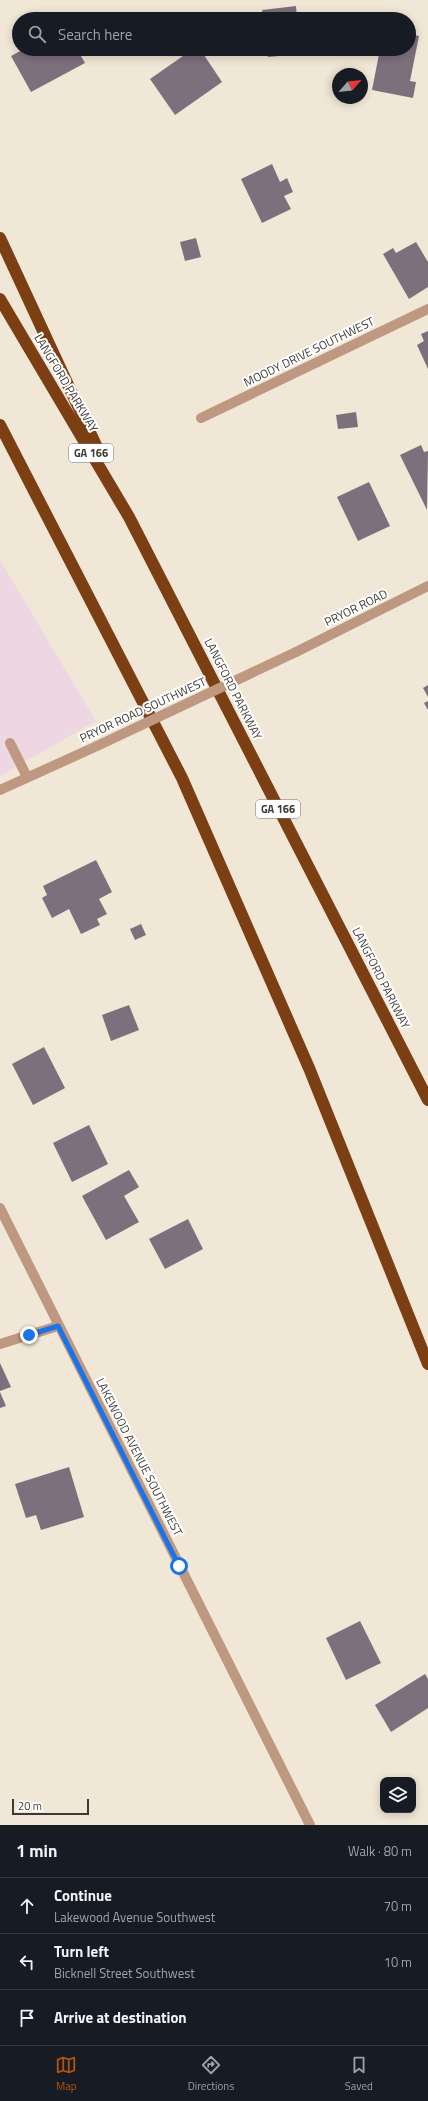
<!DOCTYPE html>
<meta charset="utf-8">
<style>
:root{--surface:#171b24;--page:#20242c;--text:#f1f3f6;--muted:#9ea1a6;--line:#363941;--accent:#b45309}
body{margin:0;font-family:"Titillium Web",sans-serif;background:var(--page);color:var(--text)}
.controls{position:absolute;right:12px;bottom:12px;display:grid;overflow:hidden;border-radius:8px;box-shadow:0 2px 10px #0003}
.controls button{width:36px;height:36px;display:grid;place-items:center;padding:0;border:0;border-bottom:1px solid var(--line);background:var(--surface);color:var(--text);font:20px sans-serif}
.compass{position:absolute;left:332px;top:68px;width:36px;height:36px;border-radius:50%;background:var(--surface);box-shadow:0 2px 10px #0003;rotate:63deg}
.scale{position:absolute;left:12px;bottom:10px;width:77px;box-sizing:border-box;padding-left:4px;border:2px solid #3e3a33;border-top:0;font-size:11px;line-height:14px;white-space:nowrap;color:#3e3a33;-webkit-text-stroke:3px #fff;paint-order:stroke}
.stop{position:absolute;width:12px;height:12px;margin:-9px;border:3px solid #1a73e8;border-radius:50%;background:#fff}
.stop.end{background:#1a73e8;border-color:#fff;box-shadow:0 1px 4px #0008}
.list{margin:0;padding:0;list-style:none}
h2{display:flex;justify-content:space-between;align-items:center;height:52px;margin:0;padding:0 16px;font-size:17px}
h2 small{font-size:13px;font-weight:400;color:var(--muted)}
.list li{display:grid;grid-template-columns:26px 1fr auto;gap:12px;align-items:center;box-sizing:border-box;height:56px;padding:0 16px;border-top:1px solid var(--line)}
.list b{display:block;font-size:15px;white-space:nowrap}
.list p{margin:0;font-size:13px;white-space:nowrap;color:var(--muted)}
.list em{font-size:13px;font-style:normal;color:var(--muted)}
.icon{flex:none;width:22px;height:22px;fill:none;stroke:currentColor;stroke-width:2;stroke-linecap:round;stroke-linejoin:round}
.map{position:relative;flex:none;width:428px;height:1825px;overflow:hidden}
.search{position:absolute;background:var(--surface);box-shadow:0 2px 10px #0003;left:12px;right:12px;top:12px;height:44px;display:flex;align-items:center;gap:10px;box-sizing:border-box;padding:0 14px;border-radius:22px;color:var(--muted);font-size:15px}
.sheet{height:220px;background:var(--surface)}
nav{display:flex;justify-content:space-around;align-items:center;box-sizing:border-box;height:56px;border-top:1px solid var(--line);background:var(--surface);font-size:11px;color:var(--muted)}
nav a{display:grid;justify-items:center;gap:2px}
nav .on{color:var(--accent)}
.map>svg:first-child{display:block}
.commercial{fill:#eed7e3}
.building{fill:#7d707d}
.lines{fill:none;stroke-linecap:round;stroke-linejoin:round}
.minor{stroke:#be9881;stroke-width:10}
.highway{stroke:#7b3f13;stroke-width:12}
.minor-bridge{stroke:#be9881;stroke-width:10}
.route{stroke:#1a73e8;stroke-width:5}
.labels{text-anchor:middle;stroke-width:4;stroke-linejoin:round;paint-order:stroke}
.shield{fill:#fff;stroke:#787570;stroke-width:1}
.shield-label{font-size:11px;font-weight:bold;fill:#3e3a33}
.street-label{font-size:12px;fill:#3e3a33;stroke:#fff}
</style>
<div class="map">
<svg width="428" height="1825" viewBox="0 0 428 1825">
<rect width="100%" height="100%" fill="#f1e7d6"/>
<polygon class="commercial" points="0,560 96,721 0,776"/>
<g class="building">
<polygon points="296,6 297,19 263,19 262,10"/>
<polygon points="409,34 419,36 410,81 416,82 413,98 372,90 380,49 409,49"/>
<polygon points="24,49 77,49 85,63 31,92 11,56"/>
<polygon points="193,49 200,49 222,82 175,115 150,79"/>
<polygon points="267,49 300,49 301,54 268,57"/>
<polygon points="272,164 280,182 287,178 293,192 284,196 291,209 262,223 241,179"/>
<polygon points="196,238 201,257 185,261 180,242"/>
<polygon points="416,242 428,262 428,287 409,299 383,254 393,248 396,253"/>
<polygon points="428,331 428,369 417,345 424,341 421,334"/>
<polygon points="356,412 358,427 338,429 336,415"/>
<polygon points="421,445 424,452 428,451 427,510 400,455"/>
<polygon points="369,482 390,526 358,541 337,497"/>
<polygon points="428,685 428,697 423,688"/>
<polygon points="428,701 428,710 424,703"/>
<polygon points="96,860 112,892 99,899 107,914 97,919 100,925 81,934 69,909 52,918 42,898 47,895 43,886"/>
<polygon points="141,924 146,935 135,940 130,929"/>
<polygon points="129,1005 139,1030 111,1041 102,1015"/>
<polygon points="44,1047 65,1088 33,1105 12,1064"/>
<polygon points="89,1125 108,1164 72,1182 53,1143"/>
<polygon points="129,1170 139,1187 124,1196 139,1222 106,1240 82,1196"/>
<polygon points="188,1219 203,1249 165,1269 149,1239"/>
<polygon points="0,1363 11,1387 0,1391"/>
<polygon points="0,1392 6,1406 0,1408"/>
<polygon points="69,1467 84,1517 41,1530 36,1515 26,1518 15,1484"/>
<polygon points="360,1621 381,1663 346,1680 326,1638"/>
<polygon points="425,1674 428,1679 428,1708 391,1732 375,1705"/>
</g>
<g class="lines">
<g class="minor">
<polyline points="201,418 428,309"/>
<polyline points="296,652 428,586"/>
<polyline points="10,743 27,777"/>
<polyline points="0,790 97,746"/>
<polyline points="0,1208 310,1825"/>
<polyline points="0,1344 58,1326"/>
</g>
<g class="highway">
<polyline points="0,238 101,456"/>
<polyline points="0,299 129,517 428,1100"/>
<polyline points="0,425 182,778 309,1068 428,1364"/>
</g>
<polyline class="minor-bridge" points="97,746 296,652"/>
</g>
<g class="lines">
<polyline class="route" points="29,1335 58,1326 179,1566"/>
</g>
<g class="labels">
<g class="shield">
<rect x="69" y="444" width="44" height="18" rx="3"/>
<rect x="256" y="800" width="44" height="18" rx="3"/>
</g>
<g class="shield-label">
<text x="91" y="457">GA 166</text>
<text x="278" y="813">GA 166</text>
</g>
<g class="street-label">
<text transform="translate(309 352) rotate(-26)" y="4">MOODY DRIVE SOUTHWEST</text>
<text transform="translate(66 383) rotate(59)" y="4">LANGFORD PARKWAY</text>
<text transform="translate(356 608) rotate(-26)" y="4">PRYOR ROAD</text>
<text transform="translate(233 689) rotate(63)" y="4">LANGFORD PARKWAY</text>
<text transform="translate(143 710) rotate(-25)" y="4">PRYOR ROAD SOUTHWEST</text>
<text transform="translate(381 978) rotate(63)" y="4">LANGFORD PARKWAY</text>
<text transform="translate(139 1457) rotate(63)" y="4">LAKEWOOD AVENUE SOUTHWEST</text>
</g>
</g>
</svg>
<div class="controls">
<button><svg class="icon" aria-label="layers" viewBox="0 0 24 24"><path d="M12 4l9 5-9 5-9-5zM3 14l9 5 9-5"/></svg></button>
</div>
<svg class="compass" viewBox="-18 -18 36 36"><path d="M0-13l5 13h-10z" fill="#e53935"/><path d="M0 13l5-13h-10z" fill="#9ea1a6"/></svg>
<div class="scale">20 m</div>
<div class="stop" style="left:179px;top:1566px"></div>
<div class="stop end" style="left:29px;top:1335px"></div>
<div class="search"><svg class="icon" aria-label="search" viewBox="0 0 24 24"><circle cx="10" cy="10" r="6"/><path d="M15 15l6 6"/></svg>Search here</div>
</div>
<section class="sheet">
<h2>1 min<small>Walk · 80 m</small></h2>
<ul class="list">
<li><svg class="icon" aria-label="ahead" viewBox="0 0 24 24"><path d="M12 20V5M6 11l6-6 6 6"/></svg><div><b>Continue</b><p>Lakewood Avenue Southwest</p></div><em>70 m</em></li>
<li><svg class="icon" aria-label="left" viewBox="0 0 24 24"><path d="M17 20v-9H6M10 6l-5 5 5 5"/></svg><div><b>Turn left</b><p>Bicknell Street Southwest</p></div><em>10 m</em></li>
<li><svg class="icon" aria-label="arrive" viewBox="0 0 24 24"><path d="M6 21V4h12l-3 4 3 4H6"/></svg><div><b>Arrive at destination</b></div></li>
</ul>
</section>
<nav>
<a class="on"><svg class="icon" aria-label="map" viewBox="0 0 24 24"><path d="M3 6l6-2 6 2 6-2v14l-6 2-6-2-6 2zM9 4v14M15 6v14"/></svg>Map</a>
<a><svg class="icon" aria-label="directions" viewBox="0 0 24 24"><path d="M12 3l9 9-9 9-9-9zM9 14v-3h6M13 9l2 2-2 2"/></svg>Directions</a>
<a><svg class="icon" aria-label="saved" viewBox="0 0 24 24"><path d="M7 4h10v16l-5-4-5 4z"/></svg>Saved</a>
</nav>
